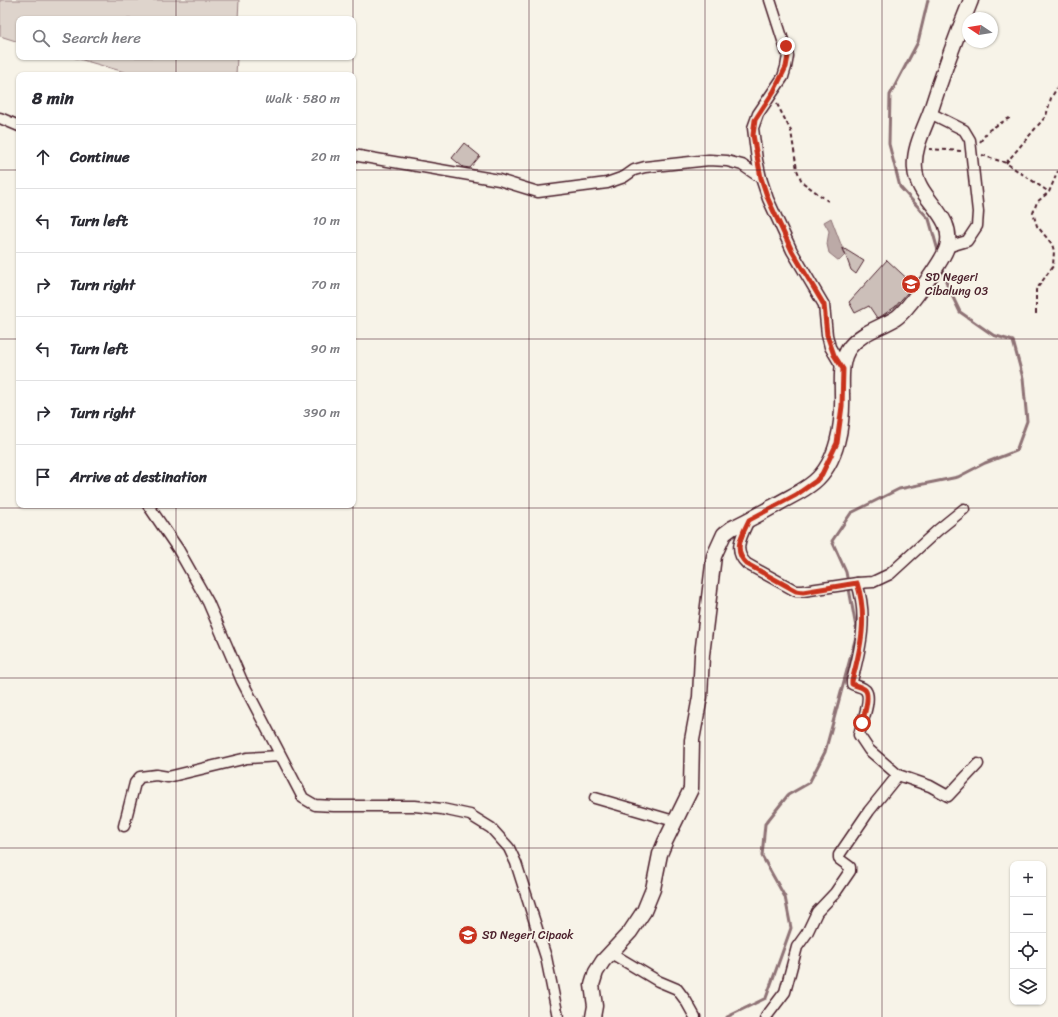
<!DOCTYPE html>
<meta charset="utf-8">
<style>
:root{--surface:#fff;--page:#f7f7f7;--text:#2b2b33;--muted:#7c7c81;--line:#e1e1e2}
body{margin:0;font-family:Sriracha,sans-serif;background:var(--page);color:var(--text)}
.controls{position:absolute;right:12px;bottom:12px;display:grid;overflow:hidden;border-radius:8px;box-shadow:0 1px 3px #0004}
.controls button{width:36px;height:36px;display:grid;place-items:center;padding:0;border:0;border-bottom:1px solid var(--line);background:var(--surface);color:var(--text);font:20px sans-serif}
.compass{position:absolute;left:962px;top:12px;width:36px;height:36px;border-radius:50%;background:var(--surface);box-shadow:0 1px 3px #0004;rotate:282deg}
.stop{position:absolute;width:12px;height:12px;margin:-9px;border:3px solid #c8321e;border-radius:50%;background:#fff}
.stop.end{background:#c8321e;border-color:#fff;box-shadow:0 1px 4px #0008}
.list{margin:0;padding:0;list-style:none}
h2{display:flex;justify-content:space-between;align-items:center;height:52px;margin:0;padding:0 16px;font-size:17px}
h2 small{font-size:13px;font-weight:400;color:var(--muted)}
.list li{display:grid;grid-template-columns:26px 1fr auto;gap:12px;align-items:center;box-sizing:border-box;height:64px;padding:0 16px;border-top:1px solid var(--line)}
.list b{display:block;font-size:15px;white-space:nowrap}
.list em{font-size:13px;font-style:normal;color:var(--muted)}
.icon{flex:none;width:22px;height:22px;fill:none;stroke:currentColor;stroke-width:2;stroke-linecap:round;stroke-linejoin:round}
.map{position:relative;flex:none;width:1058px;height:1017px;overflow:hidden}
.search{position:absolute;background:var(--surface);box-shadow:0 1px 3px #0004;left:16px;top:16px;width:340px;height:44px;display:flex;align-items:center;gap:10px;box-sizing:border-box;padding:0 14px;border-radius:8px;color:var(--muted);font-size:15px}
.panel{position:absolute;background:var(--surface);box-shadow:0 1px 3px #0004;left:16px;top:72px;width:340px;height:436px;border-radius:8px}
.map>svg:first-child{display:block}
.green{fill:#ded4cc;stroke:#947a7c}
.water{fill:#bcaaa7;stroke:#8e7275}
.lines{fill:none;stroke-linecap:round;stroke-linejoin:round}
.stream{stroke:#8e7275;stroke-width:3}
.building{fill:#ccbfb9;stroke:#4a1f2b}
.street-casing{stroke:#4a1f2b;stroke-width:13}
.secondary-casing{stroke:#4a1f2b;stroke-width:17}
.path{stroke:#4a1f2b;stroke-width:2;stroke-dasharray:4 3;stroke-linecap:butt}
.street{stroke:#f7f3e8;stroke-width:10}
.secondary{stroke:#f7f3e8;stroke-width:14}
.route{stroke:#c8321e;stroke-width:5}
.grid{fill:none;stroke:#4a1f2b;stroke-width:1;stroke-opacity:0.55}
.labels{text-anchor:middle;stroke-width:3.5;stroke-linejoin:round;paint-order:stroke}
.poi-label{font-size:12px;fill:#4a1f2b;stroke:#f7f3e8;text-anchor:start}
</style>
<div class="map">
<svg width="1058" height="1017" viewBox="0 0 1058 1017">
<rect width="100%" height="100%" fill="#f7f3e8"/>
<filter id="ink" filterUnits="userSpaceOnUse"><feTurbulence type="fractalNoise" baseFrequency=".025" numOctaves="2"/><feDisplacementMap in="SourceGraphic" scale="8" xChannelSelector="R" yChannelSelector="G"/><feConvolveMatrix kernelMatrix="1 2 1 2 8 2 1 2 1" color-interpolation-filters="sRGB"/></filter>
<g filter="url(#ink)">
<g class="green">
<polygon points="0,0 239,0 238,19 19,19 19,42 0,36"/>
<polygon points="72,57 237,57 236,75 135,75"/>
</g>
<polygon class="water" points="831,218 845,255 839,261 829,253 827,244 829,231 824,222"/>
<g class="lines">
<g class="stream">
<polyline points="928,0 918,42 890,95 889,144 900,187 929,219 939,254"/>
<polyline points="727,1017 766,998 791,928 785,897 762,856 765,824 788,795 809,783 825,752 857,633 846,572 832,541 851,513 899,489 958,477 985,463 1016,451 1027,421 1023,378 1013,341 993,335 960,312 947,285 942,265"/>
</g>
</g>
<g class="building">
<polygon points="464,143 480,156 470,168 463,167 452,158"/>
<polygon points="843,248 864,261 856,274 851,270"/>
<polygon points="887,260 914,285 895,307 880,317 877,318 869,306 855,313 849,302"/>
</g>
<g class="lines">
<defs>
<g id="street">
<polyline points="770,0 788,56 786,67 783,77 758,114 753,128 757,160 761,178 768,199 792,251 824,305 827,335 830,347 843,369"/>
<polyline points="930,113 964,130 970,140 978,212 977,226 967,241 947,247"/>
<polyline points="0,118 19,126"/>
<polyline points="353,155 499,180 538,192 607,183 624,177 634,170 645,167 709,160 727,161 742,165 761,178"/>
<polyline points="148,505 178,549 208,602 242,681 303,798 315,805 334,806 415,806 442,809 470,815 491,828 509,848 516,863 546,957 558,1017"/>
<path d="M 749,520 C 742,535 732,551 747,564 L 796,591 L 803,591 L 857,583 C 868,617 861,647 852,681 L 852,684 C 856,686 864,687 866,691 C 872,699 861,725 859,735 L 869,750 L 898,775 L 930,786 L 948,796 L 978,764"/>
<polyline points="857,583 873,582 890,574 938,530 964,509"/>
<polyline points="595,798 674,821"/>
<polyline points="124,826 135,783 140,777 156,775 168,777 247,758 280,756"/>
<polyline points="611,953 658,981 677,989 686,1001 695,1017"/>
<polyline points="766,1017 785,992 797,947 807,933 817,912 835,893 850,871 850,867 839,859 839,855 869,811 898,775"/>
</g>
<path id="secondary" d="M 593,1017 L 595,1006 L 592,985 L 596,972 L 603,961 L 630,932 L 644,911 L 653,889 L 660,854 L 665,842 L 691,789 L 692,740 L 700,697 L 702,655 L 714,556 L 724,534 L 732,528 C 747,521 761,513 776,505 C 789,497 802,492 814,482 C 838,462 843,423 842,394 C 842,380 840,359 850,347 C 862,332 880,328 896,318 C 907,311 944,259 947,247 C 956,215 917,200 915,169 C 913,150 923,131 930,113 C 942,75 956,37 971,0"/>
</defs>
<use href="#street" class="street-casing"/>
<use href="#secondary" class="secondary-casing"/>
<g class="path">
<polyline points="777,104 791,131 797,170 802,182 828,201"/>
<polyline points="980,142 989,130 1011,117"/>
<polyline points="929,149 962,151"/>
<polyline points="982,155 1006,163 1049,192"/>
<polyline points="1006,163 1046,116 1051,98 1058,86"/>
<polyline points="1036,314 1036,290 1053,266 1054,251 1052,244 1037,226 1033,213 1037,202 1049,192 1058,171"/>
</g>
<use href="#street" class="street"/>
<use href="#secondary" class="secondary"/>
</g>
</g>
<g class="lines" filter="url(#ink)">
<path class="route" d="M 786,46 L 788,56 L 786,67 L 774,91 L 755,120 L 753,135 L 761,178 L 768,199 L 792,251 L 824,305 L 827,335 L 834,355 L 843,369 L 842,406 L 837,443 L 822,474 L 816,481 L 796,495 L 749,520 C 742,535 732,551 747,564 L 796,591 L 803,592 L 857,583 C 868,617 861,647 852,681 L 852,684 C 856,686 860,686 864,689 C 871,693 864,716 862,723"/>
</g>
<path class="grid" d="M 176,0 L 176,19M 353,0 L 353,19M 529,0 L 529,1017M 705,0 L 705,1017M 882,0 L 882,1017M 176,57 L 176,75M 353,57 L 353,75M 0,170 L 19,170M 353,170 L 1058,170M 0,339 L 19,339M 353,339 L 1058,339M 176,505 L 176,1017M 353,505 L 353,1017M 0,508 L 1058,508M 0,678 L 1058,678M 0,848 L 1058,848"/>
<defs>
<symbol id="school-disc" viewBox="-11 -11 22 22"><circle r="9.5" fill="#c8321e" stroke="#f7f3e8"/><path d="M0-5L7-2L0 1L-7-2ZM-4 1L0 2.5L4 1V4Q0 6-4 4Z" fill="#fff"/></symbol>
</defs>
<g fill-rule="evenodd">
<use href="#school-disc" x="900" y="273" width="22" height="22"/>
<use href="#school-disc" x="457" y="924" width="22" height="22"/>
</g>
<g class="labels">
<g class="poi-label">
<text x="925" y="281">SD Negeri<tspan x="925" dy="14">Cibalung 03</tspan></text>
<text x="482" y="939">SD Negeri Cipaok</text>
</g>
</g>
</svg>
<div class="controls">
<button>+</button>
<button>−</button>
<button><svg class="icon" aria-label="locate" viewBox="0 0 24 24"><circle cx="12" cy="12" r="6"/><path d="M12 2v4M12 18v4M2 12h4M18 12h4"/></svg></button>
<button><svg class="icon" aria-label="layers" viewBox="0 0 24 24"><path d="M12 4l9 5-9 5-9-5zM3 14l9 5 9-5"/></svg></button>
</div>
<svg class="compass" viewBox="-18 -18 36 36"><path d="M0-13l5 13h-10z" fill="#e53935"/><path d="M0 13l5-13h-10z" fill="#7c7c81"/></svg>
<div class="stop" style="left:862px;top:723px"></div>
<div class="stop end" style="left:786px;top:46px"></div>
<div class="search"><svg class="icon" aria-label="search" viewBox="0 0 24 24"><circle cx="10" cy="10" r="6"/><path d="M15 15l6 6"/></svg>Search here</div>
<section class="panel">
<h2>8 min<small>Walk · 580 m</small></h2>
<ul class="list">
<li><svg class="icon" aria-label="ahead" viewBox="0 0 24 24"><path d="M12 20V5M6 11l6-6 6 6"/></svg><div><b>Continue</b></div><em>20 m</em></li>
<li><svg class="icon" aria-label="left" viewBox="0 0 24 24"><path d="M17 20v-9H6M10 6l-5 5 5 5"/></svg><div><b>Turn left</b></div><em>10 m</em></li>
<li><svg class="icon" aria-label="right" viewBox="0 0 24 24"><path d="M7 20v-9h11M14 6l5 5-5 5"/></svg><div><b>Turn right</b></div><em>70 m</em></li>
<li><svg class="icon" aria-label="left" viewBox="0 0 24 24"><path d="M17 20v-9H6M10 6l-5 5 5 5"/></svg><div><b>Turn left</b></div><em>90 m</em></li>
<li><svg class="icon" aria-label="right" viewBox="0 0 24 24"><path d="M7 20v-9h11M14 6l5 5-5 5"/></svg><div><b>Turn right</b></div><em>390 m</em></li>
<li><svg class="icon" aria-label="arrive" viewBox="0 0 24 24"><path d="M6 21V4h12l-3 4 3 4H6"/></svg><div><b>Arrive at destination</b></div></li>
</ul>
</section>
</div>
